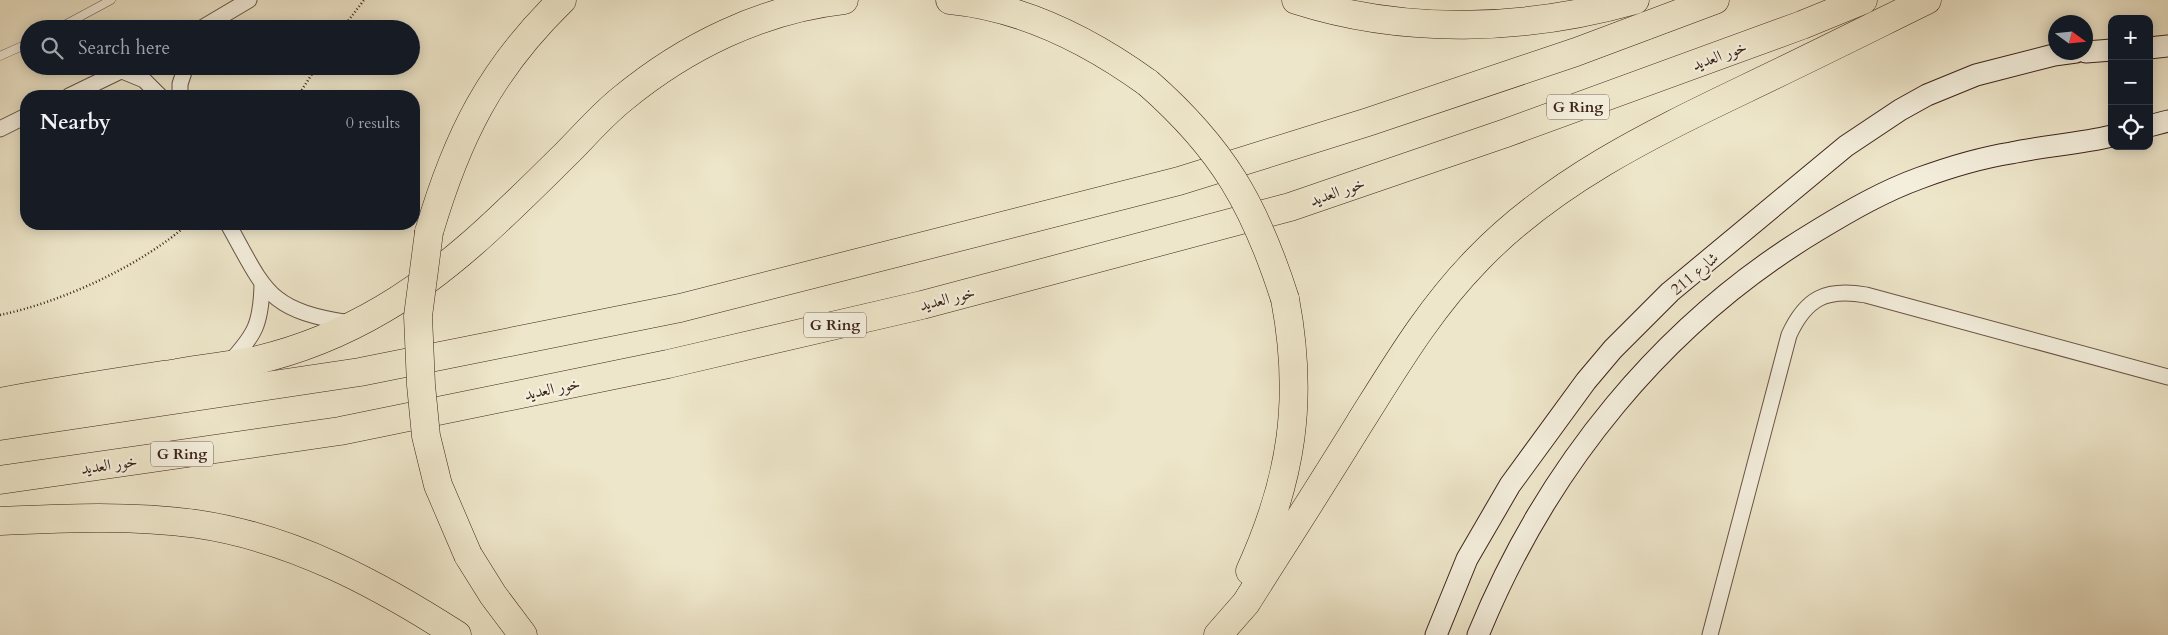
<!DOCTYPE html>
<meta charset="utf-8">
<style>
:root{--surface:#171b24;--page:#242831;--text:#f1f3f6;--muted:#9ea1a6;--line:#363941}
body{margin:0;font-family:Cardo,Amiri,serif;background:var(--page);color:var(--text)}
.controls{position:absolute;right:15px;top:15px;display:grid;overflow:hidden;border-radius:10px;box-shadow:0 2px 12px #0003}
.controls button{width:45px;height:45px;display:grid;place-items:center;padding:0;border:0;border-bottom:1px solid var(--line);background:var(--surface);color:var(--text);font:25px sans-serif}
.compass{position:absolute;left:2048px;top:15px;width:45px;height:45px;border-radius:50%;background:var(--surface);box-shadow:0 2px 12px #0003;rotate:105deg}
.list{margin:0;padding:0;list-style:none}
h2{display:flex;justify-content:space-between;align-items:center;height:65px;margin:0;padding:0 20px;font-size:21px}
h2 small{font-size:16px;font-weight:400;color:var(--muted)}
.icon{flex:none;width:28px;height:28px;fill:none;stroke:currentColor;stroke-width:2;stroke-linecap:round;stroke-linejoin:round}
.map{position:relative;flex:none;width:2168px;height:635px;overflow:hidden}
.search{position:absolute;background:var(--surface);box-shadow:0 2px 12px #0003;left:20px;top:20px;width:400px;height:55px;display:flex;align-items:center;gap:12px;box-sizing:border-box;padding:0 18px;border-radius:28px;color:var(--muted);font-size:19px}
.panel{position:absolute;background:var(--surface);box-shadow:0 2px 12px #0003;left:20px;top:90px;width:400px;height:140px;border-radius:20px}
.map>svg:first-child{display:block}
.lines{fill:none;stroke-linecap:round;stroke-linejoin:round}
.lane-casing{stroke:#695446;stroke-width:9}
.street-casing{stroke:#695446;stroke-width:17}
.secondary-casing{stroke:#3d231a;stroke-width:23}
.highway-casing{stroke:#3d231a;stroke-width:29}
.path{stroke:#3d231a;stroke-width:2.5;stroke-dasharray:1 2.5;stroke-linecap:butt}
.lane{stroke:#f4efdd;stroke-width:8}
.street{stroke:#f4efdd;stroke-width:15}
.secondary{stroke:#f4efdd;stroke-width:21}
.highway{stroke:#eee6ca;stroke-width:28}
.highway-bridge-casing{stroke:#3d231a;stroke-width:29;stroke-linecap:butt}
.highway-bridge{stroke:#eee6ca;stroke-width:28}
.labels{text-anchor:middle;stroke-width:4.5;stroke-linejoin:round;paint-order:stroke}
.shield{fill:#f4efdd;stroke:#746054;stroke-width:1}
.shield-label{font-size:15px;font-weight:bold;fill:#3d231a}
.street-label{font-size:16px;fill:#3d231a;stroke:#f4efdd}
</style>
<div class="map">
<svg width="2168" height="635" viewBox="0 0 2168 635">
<rect width="100%" height="100%" fill="#eee6ca"/>
<filter id="stains"><feTurbulence type="fractalNoise" baseFrequency=".004" numOctaves="4"/><feColorMatrix values="0 0 0 0 .2 0 0 0 0 .09 0 0 0 0 .02 0 0 0 .5 -.17"/></filter>
<radialGradient id="worn" r=".72"><stop offset=".6" stop-color="#630" stop-opacity="0"/><stop offset="1" stop-color="#630" stop-opacity=".3"/></radialGradient>
<g class="lines">
<defs>
<g id="lane">
<polyline points="57,29 111,0"/>
<polyline points="0,56 29,43"/>
</g>
<g id="street">
<polyline points="200,29 249,0"/>
<polyline points="122,71 144,80 160,96"/>
<polyline points="69,96 131,66"/>
<polyline points="180,96 180,84 186,66"/>
<polyline points="0,129 26,116"/>
<path d="M 228,224 C 266,292 267,310 350,323"/>
<path d="M 229,363 C 255,335 261,324 262,285"/>
<path d="M 1710,635 L 1789,335 C 1806,298 1826,288 1866,295 L 2168,377"/>
</g>
<g id="secondary">
<polyline points="2149,48 2168,46"/>
<polyline points="2086,52 2112,50"/>
<polyline points="2149,126 2168,121"/>
<polyline points="1436,635 1467,559 1510,485 1586,381 1613,349 1670,292 1846,146 1900,110 1927,95 1976,75 2054,55 2076,52"/>
<path d="M 1478,635 C 1546,468 1663,323 1818,230 C 1851,210 1884,191 1920,178 C 1950,167 1980,158 2011,153 C 2044,146 2078,144 2112,136"/>
</g>
<g id="highway">
<path d="M 950,0 C 1023,7 1090,41 1148,83"/>
<path d="M 1296,0 C 1405,35 1525,31 1635,0"/>
<path d="M 429,232 C 457,137 490,70 562,0"/>
<path d="M 0,402 C 58,391 118,382 177,373 C 202,368 228,366 253,361 C 297,351 344,332 383,309 C 453,268 510,209 567,153 C 585,135 602,115 622,99 C 685,47 762,9 844,0"/>
<polyline points="0,426 360,372 680,308 1179,181 1368,122 1576,52 1715,0"/>
<polyline points="0,480 340,431 668,364 922,305 1290,207 1506,133 1802,25 1863,0"/>
<path d="M 0,521 C 66,518 131,515 197,524 C 292,538 378,584 457,635"/>
<polyline points="468,555 493,595 523,635"/>
<path d="M 1250,571 C 1292,479 1304,399 1285,299"/>
<path d="M 1218,635 L 1246,603 C 1284,543 1322,484 1359,424 C 1395,367 1429,309 1477,260 C 1552,182 1649,135 1745,89 C 1806,60 1866,30 1927,0"/>
</g>
</defs>
<use href="#lane" class="lane-casing"/>
<use href="#street" class="street-casing"/>
<use href="#secondary" class="secondary-casing"/>
<use href="#highway" class="highway-casing"/>
<g class="path">
<polyline points="342,29 364,0"/>
<polyline points="298,96 317,66"/>
<path d="M 0,315 C 62,302 140,266 188,224"/>
</g>
<use href="#lane" class="lane"/>
<use href="#street" class="street"/>
<use href="#secondary" class="secondary"/>
<use href="#highway" class="highway"/>
<defs>
<g id="highway-bridge">
<path d="M 1148,83 C 1223,149 1255,205 1285,299"/>
<polyline points="429,232 418,316 421,385 426,436 438,485 468,555"/>
</g>
</defs>
<use href="#highway-bridge" class="highway-bridge-casing"/>
<use href="#highway-bridge" class="highway-bridge"/>
</g>
<g class="labels">
<g class="shield">
<rect x="1547" y="94.5" width="62" height="25" rx="4"/>
<rect x="804" y="312.5" width="62" height="25" rx="4"/>
<rect x="151" y="441.5" width="62" height="25" rx="4"/>
</g>
<g class="shield-label">
<text x="1578" y="112">G Ring</text>
<text x="835" y="330">G Ring</text>
<text x="182" y="459">G Ring</text>
</g>
<g class="street-label">
<text transform="translate(1719 55) rotate(-20)" y="6">خور العديد</text>
<text transform="translate(1337 191) rotate(-19)" y="6">خور العديد</text>
<text transform="translate(1694 273) rotate(-40)" y="6">شارع 211</text>
<text transform="translate(947 298) rotate(-14)" y="6">خور العديد</text>
<text transform="translate(552 388) rotate(-12)" y="6">خور العديد</text>
<text transform="translate(109 464) rotate(-8)" y="6">خور العديد</text>
</g>
</g>
<rect width="100%" height="100%" filter="url(#stains)"/>
<rect width="100%" height="100%" fill="url(#worn)"/>
</svg>
<div class="controls">
<button>+</button>
<button>−</button>
<button><svg class="icon" aria-label="locate" viewBox="0 0 24 24"><circle cx="12" cy="12" r="6"/><path d="M12 2v4M12 18v4M2 12h4M18 12h4"/></svg></button>
</div>
<svg class="compass" viewBox="-18 -18 36 36"><path d="M0-13l5 13h-10z" fill="#e53935"/><path d="M0 13l5-13h-10z" fill="#9ea1a6"/></svg>
<div class="search"><svg class="icon" aria-label="search" viewBox="0 0 24 24"><circle cx="10" cy="10" r="6"/><path d="M15 15l6 6"/></svg>Search here</div>
<section class="panel">
<h2>Nearby<small>0 results</small></h2>
<ul class="list">
</ul>
</section>
</div>
